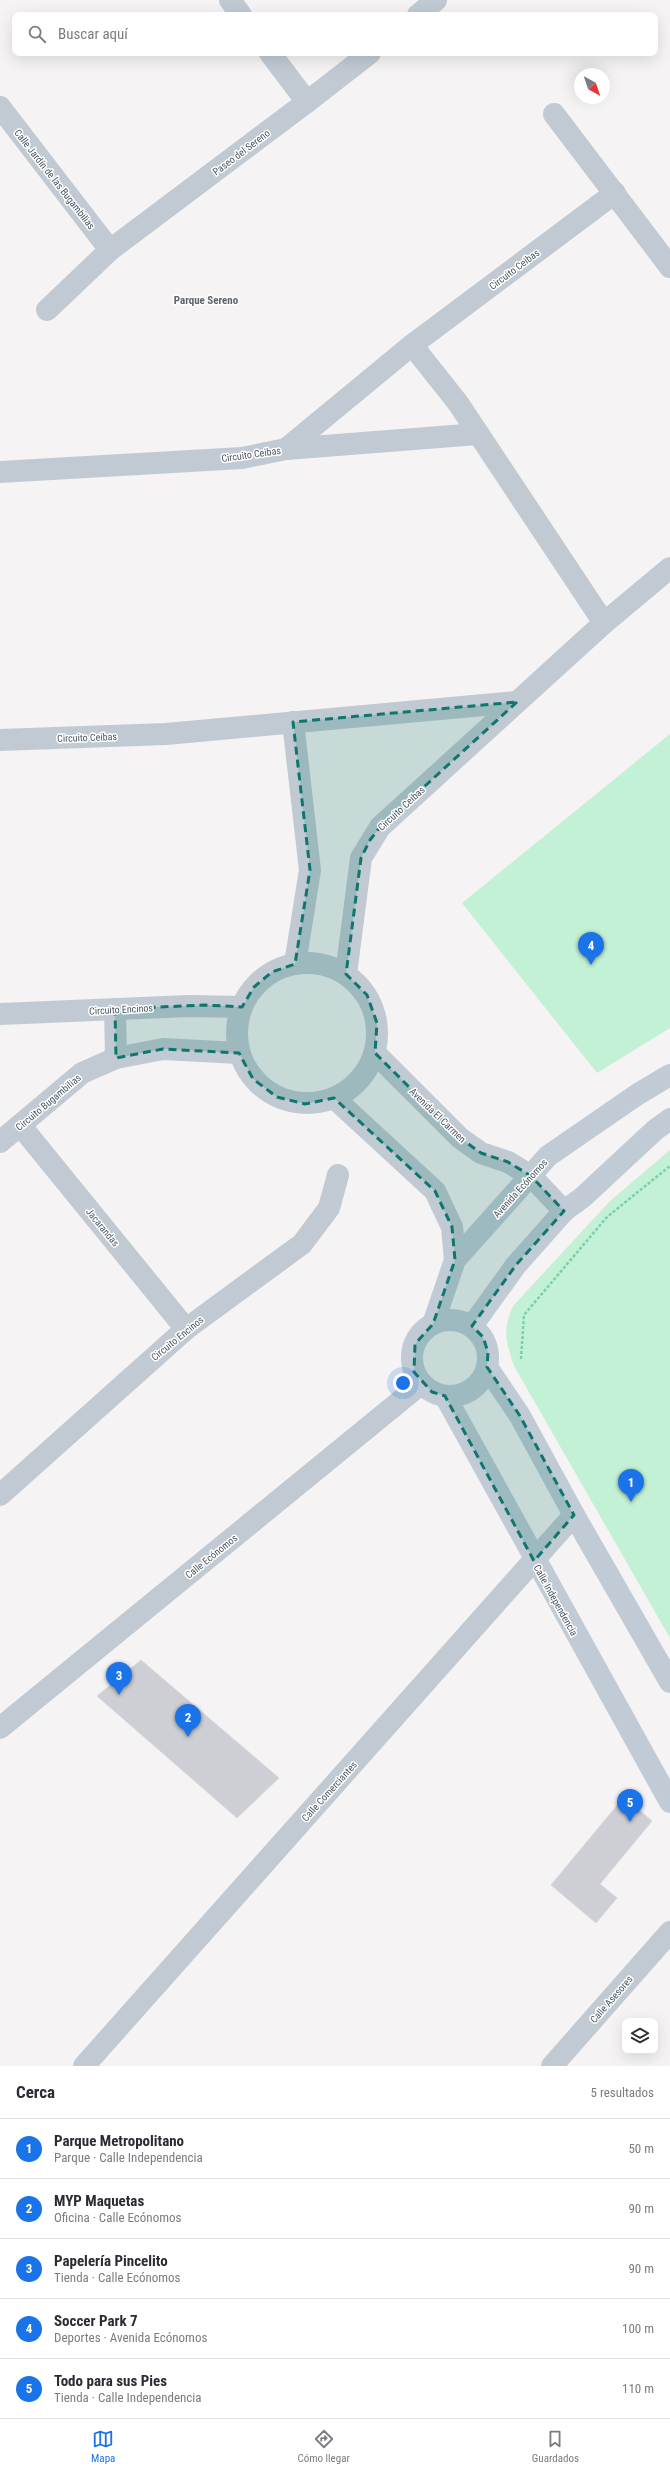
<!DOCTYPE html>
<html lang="es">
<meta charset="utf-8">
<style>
:root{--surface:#fff;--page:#f7f7f7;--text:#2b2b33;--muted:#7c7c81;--line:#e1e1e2;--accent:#1a73e8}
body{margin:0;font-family:"Roboto Condensed",sans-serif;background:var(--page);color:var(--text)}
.controls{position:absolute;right:12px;bottom:12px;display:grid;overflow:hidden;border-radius:8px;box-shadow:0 4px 16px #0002}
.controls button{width:36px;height:36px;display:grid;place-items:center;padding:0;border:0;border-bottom:1px solid var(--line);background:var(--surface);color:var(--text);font:20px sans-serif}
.compass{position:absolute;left:574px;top:68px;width:36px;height:36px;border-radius:50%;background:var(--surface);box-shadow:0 4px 16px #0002;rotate:140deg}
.you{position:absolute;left:403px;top:1383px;width:14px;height:14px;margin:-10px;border:3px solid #fff;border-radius:50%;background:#1a73e8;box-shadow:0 0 0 6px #1a73e833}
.badge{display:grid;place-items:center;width:26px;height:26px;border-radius:50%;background:var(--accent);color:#fff;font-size:13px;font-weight:700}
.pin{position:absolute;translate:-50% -33px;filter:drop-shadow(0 1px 2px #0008)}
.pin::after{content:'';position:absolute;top:21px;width:14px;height:12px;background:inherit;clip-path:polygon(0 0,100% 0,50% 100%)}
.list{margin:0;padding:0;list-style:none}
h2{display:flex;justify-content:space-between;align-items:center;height:52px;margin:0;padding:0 16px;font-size:17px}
h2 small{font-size:13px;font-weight:400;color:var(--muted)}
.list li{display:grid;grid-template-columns:26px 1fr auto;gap:12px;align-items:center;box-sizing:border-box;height:60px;padding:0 16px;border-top:1px solid var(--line)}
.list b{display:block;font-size:15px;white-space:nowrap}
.list p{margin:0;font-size:13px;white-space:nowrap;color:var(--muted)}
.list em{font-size:13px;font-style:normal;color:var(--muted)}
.icon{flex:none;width:22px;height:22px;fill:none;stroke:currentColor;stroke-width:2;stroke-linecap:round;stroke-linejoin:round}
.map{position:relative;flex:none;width:670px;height:2066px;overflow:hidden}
.search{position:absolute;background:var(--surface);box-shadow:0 4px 16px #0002;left:12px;right:12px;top:12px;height:44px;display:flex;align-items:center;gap:10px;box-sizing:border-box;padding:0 14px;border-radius:8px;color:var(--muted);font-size:15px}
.sheet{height:352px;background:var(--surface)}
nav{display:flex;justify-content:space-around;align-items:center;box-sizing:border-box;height:56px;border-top:1px solid var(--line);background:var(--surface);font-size:11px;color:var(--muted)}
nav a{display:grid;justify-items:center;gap:2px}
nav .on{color:var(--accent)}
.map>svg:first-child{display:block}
.green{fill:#c3f1d5}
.building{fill:#cdcfd5;stroke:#d7d9de}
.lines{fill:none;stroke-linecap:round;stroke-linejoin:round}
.path{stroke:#7ad0a6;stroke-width:2.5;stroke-dasharray:3 2;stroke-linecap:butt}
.street{stroke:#c1cad2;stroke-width:22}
.secondary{stroke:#c1cbd6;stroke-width:22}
.marked{fill:#0f766e;fill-opacity:0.2;stroke:#0f766e;stroke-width:3;stroke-dasharray:8 5;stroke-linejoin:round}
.labels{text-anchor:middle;stroke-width:3;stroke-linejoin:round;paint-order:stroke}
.street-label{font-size:10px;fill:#4a5661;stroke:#fff}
.neighbourhood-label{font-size:11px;font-weight:bold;fill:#5f6368;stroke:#fff}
</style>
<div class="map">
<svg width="670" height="2066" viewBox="0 0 670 2066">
<rect width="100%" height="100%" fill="#f5f3f3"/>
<g class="green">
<polygon points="670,734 670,1028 597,1073 462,903"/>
<path d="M 670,1150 L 670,1638 L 514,1366 C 506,1341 502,1331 513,1306 L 610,1201 Z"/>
</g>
<g class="building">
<polygon points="141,1660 279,1778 237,1818 97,1696"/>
<polygon points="624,1797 652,1821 600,1884 617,1898 596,1923 551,1885"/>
</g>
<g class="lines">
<polyline class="path" points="521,1359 524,1315 607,1217 670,1166"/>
<g class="street">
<polyline points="230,0 241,15"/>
<polyline points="418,15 436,0"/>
<polyline points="270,53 307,102"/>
<polyline points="0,107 110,250"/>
<polyline points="554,114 670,267"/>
<polyline points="47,310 110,250 307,102 370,53"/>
<polyline points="412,345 458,403 604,623"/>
<polyline points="286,449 412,345 615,193"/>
<polyline points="0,472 242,458 286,449 478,434"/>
<polyline points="293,722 310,870 295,964"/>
<polyline points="0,740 166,734 517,702"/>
<circle cx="307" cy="1033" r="70"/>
<polyline points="346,974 361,858 380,827 604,623 670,568"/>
<polyline points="115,1009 116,1058"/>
<polyline points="0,1014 189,1006 242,1007"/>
<polyline points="375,1053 460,1138 481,1153 508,1162 531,1176 564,1211"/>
<polyline points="334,1098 435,1191 452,1227 455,1260"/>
<polyline points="20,1125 186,1329"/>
<polyline points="0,1142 82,1073 116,1058 163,1049 239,1053"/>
<polyline points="0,1495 186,1329 302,1244 329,1208 338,1175"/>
<polyline points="0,1728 421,1384"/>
<polyline points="84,2066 574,1515"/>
<polyline points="552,2066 670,1932"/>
</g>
<g class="secondary">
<circle cx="450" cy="1358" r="38"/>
<polyline points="433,1324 455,1260 548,1156 638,1094 670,1075"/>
<polyline points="472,1326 516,1265 564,1211 583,1197 655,1130 670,1119"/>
<polyline points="487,1367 520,1416 574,1515 670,1682"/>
<polyline points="445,1396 670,1802"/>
</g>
</g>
<path class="marked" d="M 517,702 L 380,827 L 370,840 L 361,858 L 346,974 L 367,995 L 377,1023 L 375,1053 L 460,1138 L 481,1153 L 508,1162 L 531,1176 L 564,1211 L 516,1265 L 472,1326 L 483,1337 L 488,1352 L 487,1367 L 520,1416 L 574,1515 L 534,1561 L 445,1396 L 432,1392 L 414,1372 L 415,1344 L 433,1324 L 455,1260 L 452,1227 L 435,1191 L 334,1098 L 305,1104 L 277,1097 L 253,1079 L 239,1053 L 163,1049 L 116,1058 L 115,1009 L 205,1005 L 242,1007 L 254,987 L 272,972 L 295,964 L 310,870 L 293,722 Z"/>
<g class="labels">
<g class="street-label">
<text transform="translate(241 152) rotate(-37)" y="4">Paseo del Sereno</text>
<text transform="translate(55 179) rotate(52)" y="4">Calle Jardín de las Bugambilias</text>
<text transform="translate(514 269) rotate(-37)" y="4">Circuito Ceibas</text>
<text transform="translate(251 454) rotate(-8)" y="4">Circuito Ceibas</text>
<text transform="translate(87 737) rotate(-2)" y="4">Circuito Ceibas</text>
<text transform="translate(401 808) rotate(-43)" y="4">Circuito Ceibas</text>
<text transform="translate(121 1009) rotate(-3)" y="4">Circuito Encinos</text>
<text transform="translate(48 1102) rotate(-40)" y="4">Circuito Bugambilias</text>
<text transform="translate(438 1115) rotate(44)" y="4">Avenida El Carmen</text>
<text transform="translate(520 1188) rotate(-48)" y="4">Avenida Ecónomos</text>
<text transform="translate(103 1227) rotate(51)" y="4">Jacarandas</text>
<text transform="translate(177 1338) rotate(-39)" y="4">Circuito Encinos</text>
<text transform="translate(211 1556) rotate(-39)" y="4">Calle Ecónomos</text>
<text transform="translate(556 1600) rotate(61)" y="4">Calle Independencia</text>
<text transform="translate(329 1791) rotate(-48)" y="4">Calle Comerciantes</text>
<text transform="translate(611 1999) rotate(-49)" y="4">Calle Asesores</text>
</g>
<g class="neighbourhood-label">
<text x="206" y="304">Parque Sereno</text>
</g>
</g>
</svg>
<div class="controls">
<button><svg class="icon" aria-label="layers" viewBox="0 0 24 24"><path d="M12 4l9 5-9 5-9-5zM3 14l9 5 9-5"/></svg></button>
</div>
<svg class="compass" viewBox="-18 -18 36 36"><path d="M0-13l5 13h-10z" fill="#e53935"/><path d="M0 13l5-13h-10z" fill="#7c7c81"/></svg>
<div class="you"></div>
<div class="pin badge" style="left:631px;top:1502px">1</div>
<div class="pin badge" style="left:188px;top:1737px">2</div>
<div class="pin badge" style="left:119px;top:1695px">3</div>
<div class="pin badge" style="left:591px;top:965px">4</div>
<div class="pin badge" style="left:630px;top:1822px">5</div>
<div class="search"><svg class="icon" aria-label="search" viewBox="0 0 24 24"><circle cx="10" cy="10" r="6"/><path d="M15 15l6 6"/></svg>Buscar aquí</div>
</div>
<section class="sheet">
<h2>Cerca<small>5 resultados</small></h2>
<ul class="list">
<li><span class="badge">1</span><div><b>Parque Metropolitano</b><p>Parque · Calle Independencia</p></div><em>50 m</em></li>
<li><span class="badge">2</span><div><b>MYP Maquetas</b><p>Oficina · Calle Ecónomos</p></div><em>90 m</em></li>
<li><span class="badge">3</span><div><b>Papelería Pincelito</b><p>Tienda · Calle Ecónomos</p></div><em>90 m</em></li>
<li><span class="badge">4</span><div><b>Soccer Park 7</b><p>Deportes · Avenida Ecónomos</p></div><em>100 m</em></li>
<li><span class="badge">5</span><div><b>Todo para sus Pies</b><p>Tienda · Calle Independencia</p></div><em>110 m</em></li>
</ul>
</section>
<nav>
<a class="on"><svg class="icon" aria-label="map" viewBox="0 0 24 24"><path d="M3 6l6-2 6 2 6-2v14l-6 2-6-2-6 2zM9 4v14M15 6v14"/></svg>Mapa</a>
<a><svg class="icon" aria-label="directions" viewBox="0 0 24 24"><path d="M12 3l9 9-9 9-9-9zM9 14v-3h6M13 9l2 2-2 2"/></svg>Cómo llegar</a>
<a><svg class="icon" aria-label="saved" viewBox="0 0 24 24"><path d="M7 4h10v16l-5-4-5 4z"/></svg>Guardados</a>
</nav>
